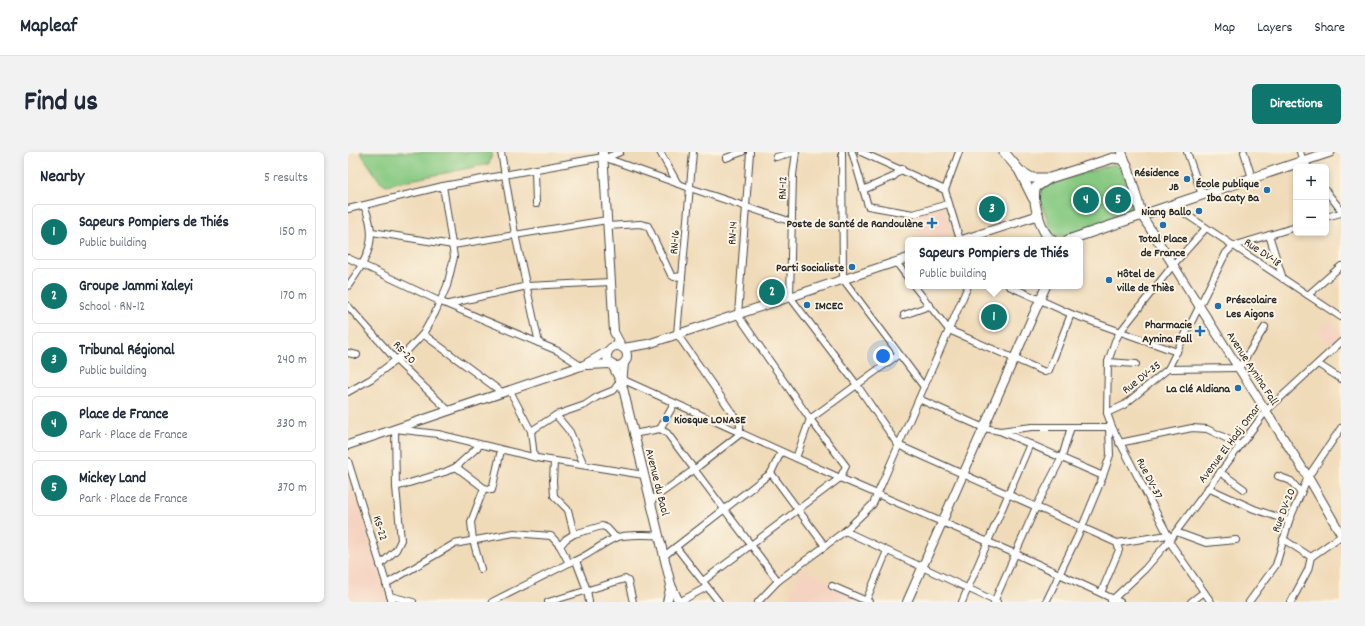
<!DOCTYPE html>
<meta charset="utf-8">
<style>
:root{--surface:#fff;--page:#f2f2f3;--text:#1f2937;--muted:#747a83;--line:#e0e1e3;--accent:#0f766e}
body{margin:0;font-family:Dekko,sans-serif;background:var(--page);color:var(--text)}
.controls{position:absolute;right:12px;top:12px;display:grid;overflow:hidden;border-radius:6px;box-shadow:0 2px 6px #0003}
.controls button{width:36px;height:36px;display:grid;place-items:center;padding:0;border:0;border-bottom:1px solid var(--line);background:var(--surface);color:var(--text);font:20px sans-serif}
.you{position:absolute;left:535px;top:204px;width:14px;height:14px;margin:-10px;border:3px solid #fff;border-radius:50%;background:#1a73e8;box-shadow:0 0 0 6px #1a73e833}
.badge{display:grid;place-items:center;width:26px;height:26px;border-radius:50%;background:var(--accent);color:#fff;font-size:13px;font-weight:700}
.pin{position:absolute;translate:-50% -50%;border:2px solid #fff;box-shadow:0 1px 4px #0006}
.popup{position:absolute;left:557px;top:85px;width:178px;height:52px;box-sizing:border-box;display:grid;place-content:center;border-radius:6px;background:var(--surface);filter:drop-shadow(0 1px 3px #0005);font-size:13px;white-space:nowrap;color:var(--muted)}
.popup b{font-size:15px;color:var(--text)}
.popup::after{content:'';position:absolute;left:50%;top:100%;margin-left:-8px;border:8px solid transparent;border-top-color:var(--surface)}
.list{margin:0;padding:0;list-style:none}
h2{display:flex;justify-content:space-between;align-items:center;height:52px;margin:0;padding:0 16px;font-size:17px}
h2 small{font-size:13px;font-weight:400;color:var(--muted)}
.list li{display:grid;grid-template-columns:26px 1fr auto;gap:12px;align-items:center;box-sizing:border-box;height:56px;margin:0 8px 8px;padding:0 8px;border:1px solid var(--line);border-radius:6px}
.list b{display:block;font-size:15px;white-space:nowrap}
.list p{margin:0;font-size:13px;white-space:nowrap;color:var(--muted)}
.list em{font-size:13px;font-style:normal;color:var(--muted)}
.map{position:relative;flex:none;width:993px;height:450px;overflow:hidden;border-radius:6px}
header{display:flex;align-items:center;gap:24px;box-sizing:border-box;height:56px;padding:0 20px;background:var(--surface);border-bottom:1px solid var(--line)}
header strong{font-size:19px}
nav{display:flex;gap:22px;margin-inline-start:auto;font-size:14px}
.intro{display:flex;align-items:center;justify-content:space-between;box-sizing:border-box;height:96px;padding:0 24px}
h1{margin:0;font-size:28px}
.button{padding:10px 18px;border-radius:6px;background:var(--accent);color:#fff;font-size:14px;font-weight:700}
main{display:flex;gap:24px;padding:0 24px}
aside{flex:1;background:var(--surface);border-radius:6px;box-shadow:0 2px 6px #0003}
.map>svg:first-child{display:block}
.built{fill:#f5d3c1}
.green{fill:#86c981;stroke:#587a56}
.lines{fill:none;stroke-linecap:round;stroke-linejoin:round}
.minor-casing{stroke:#494540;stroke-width:8}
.major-casing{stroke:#494540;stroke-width:10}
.highway-casing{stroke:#494540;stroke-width:11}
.minor{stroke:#fff;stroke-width:6}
.major{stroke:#fff;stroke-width:8}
.highway{stroke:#fff;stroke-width:9}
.poi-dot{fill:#1f6fb2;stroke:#fcf5e5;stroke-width:1.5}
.labels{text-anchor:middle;stroke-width:4;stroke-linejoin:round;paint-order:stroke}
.poi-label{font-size:12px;font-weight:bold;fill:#2b2b2b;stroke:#fcf5e5;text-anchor:end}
.street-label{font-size:12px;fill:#2b2b2b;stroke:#fcf5e5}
</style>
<header>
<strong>Mapleaf</strong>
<nav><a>Map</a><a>Layers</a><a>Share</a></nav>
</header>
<div class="intro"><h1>Find us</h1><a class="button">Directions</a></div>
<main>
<aside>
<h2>Nearby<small>5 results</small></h2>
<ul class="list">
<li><span class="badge">1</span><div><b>Sapeurs Pompiers de Thiés</b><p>Public building</p></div><em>150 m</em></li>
<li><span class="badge">2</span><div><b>Groupe Jammi Xaleyi</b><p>School · RN-12</p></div><em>170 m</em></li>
<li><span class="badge">3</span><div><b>Tribunal Régional</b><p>Public building</p></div><em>240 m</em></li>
<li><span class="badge">4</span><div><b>Place de France</b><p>Park · Place de France</p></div><em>330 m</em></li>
<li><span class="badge">5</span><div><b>Mickey Land</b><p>Park · Place de France</p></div><em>370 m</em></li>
</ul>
</aside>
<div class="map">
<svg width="993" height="450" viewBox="0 0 993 450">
<rect width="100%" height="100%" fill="#fcf5e5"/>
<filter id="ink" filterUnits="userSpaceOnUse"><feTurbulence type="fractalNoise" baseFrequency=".025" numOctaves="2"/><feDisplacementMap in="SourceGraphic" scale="8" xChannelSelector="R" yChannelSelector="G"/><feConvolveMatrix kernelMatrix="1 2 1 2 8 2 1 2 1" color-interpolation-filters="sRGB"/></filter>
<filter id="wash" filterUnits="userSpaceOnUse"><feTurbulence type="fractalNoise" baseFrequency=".012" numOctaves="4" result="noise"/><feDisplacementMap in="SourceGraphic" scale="16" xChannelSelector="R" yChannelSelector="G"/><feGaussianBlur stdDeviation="0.9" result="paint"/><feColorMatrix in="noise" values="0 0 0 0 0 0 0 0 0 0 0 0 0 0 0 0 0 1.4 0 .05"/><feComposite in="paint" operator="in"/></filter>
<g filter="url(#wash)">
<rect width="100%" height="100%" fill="#f0dbb9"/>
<g class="built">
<polygon points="596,55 603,77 599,85 590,88 572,88 564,64"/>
<polygon points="982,169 993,181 993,185 983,194 971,179"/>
<polygon points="0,320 40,448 40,450 0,450"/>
<polygon points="454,416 523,450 439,450"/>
</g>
<g class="green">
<polygon points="12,0 143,0 144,2 141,12 38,33 31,28"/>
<path d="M 765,12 L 772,15 L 775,19 C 779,33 790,52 778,64 L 714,85 L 705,83 L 691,46 L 694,37 L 701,32 Z"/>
</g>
</g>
<g filter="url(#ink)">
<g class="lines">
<defs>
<g id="minor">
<polyline points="153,0 167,82 191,191"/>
<polyline points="312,0 330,32"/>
<polyline points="448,0 445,23 442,145 509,233 550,293 769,391 820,383"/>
<polyline points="494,0 495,127 576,235"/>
<polyline points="504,0 520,54 565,62 600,52"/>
<polyline points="513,0 597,38"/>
<polyline points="611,0 597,38 612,88"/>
<polyline points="839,0 854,43"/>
<polyline points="896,0 904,26"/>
<polyline points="952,0 955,9 960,15"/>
<polyline points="428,5 447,0"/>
<polyline points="258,6 272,0"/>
<polyline points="378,6 394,0"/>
<polyline points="187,19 188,52"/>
<polyline points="515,38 545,25 554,17"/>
<polyline points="978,39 993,58"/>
<polyline points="824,53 993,165"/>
<polyline points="0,57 95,34 255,5 342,36 444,70"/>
<polyline points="978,65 993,61"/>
<polyline points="259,74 292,72 300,74 323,123 326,125 334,124"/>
<polyline points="24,80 105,93 259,68"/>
<polyline points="921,83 935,127"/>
<polyline points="0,106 91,149 210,199 233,214"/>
<polyline points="548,110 560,126"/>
<path d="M 0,134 C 20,107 31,85 16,54"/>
<polyline points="566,134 601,178 697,220 701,218 723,162"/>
<polyline points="661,134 723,162 829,200"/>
<polyline points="960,143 993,114"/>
<polyline points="101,152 179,134 263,130"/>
<polyline points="0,154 48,208 101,259"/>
<polyline points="556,163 581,154"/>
<polyline points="75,182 155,241"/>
<polyline points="0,201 9,203"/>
<polyline points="760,210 788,212"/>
<polyline points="970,212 993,227"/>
<polyline points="820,217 878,101 885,94 948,75"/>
<polyline points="162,239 183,279"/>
<polyline points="0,240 23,227 57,201 75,182 87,161 99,134 106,105 95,34"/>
<polyline points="571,247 636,276 652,279 755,324"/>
<polyline points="759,261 776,253 820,217 891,216 917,175"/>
<polyline points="208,263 222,280 236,313"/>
<polyline points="312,277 326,252"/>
<polyline points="652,279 684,275 764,275"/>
<polyline points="285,282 312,277 319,281 430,429"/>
<polyline points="771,291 844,276 859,277 892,293"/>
<polyline points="186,305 183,279 208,263 237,253 249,245 266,238 272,229 278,229 492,326 668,402 772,450"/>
<polyline points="448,306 462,267 550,203"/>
<polyline points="0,309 44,450"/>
<polyline points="206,309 205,329 206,344 220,358 226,382"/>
<polyline points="108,315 136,336 144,338 153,298"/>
<polyline points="872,320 896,337"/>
<polyline points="423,321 477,394"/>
<polyline points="930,324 943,329 953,341"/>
<polyline points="48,335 97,320 108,315 132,293"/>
<polyline points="860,336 906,357 941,369"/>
<polyline points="302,349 347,317 392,282 392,272 329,182 345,0"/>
<polyline points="497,379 649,450"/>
<polyline points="828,380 858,391 888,388"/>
<polyline points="822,387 764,275 759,261 760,210 767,189 772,180 825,113 858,76"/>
<polyline points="935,387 963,405"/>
<polyline points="821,389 863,450"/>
<polyline points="212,394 218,387 226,382 254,374 259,376 268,386"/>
<polyline points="328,395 371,450"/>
<polyline points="316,404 423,321 433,300"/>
<polyline points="228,409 239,438 241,450"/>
<path d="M 221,411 C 238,406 251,393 267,386 C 280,381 297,384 310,383"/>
<polyline points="32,413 48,398 53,388 48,335 47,277 90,282 189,306 296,323"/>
<polyline points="133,417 125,388 123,370 136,336"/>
<polyline points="355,429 492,326 498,314 462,267 390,163 402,0"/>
<polyline points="38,432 106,392 166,381 203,384 212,394 221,411 144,450"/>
<polyline points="484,434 521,450"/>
<polyline points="753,441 771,398 769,391"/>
<polyline points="42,444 65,450"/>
<polyline points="518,449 539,399"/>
<polyline points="763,449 797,417 821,389 918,259 993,190"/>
<polyline points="200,450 277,427 280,429 285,450"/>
<polyline points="331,450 359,435"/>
<polyline points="410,450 430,429 497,379 525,352 620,134"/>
<polyline points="614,450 682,292"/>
<polyline points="646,450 688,355 714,305 723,275"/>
<polyline points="698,450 734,375 755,324 762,303 761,276"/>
<polyline points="843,450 856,440"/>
<polyline points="901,450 928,413 941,369 960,325 993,276"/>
<polyline points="943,450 960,418 963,405 993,384"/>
</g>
<g id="major">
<polyline points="255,0 266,180 274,195"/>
<polyline points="774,0 779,13"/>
<polyline points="794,64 960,325 993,382"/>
<polyline points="614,88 691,63"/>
<circle cx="269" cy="204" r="10"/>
<polyline points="275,196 300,192 560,106"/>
<polyline points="239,213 262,212"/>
<polyline points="264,213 274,232 323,433 331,450"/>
<polyline points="274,232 276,211"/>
<polyline points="0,293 236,213 260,199"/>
<polyline points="319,450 323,433"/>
<polyline points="559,450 698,134"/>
</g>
<g id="highway">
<polyline points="656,0 671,18 685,46"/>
<polyline points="672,19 684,26 699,26"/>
<path d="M 704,88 C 693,82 683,46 688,35 L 702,26 L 765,6 L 773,7 L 779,13 L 794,64"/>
<polyline points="720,88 982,0"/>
</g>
</defs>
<use href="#minor" class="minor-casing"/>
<use href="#major" class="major-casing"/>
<use href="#highway" class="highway-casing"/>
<use href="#minor" class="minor"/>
<use href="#major" class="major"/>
<use href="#highway" class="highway"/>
</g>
</g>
<g class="poi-dot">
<circle cx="839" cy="27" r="4"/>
<circle cx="919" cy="38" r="4"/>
<circle cx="851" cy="59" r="4"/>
<path d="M582 65h4v4h4v4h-4v4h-4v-4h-4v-4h4z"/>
<circle cx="815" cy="73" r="4"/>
<circle cx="504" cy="115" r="4"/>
<circle cx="761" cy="128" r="4"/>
<circle cx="459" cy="153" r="4"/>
<circle cx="870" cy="154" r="4"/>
<path d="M850 173h4v4h4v4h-4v4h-4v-4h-4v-4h4z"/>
<circle cx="890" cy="236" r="4"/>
<circle cx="318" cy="267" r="4"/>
</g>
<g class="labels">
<g class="poi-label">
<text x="831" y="24">Résidence<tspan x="831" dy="14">JB</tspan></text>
<text x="911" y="35">École publique<tspan x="911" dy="14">Iba Caty Ba</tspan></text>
<text x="843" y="63">Niang Ballo</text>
<text x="575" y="75">Poste de Santé de Randoulène</text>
<text x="815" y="90" text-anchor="middle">Total Place<tspan x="815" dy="14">de France</tspan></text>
<text x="496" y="119">Parti Socialiste</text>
<text x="769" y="125" text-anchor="start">Hôtel de<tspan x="769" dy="14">ville de Thiès</tspan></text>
<text x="878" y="151" text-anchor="start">Préscolaire<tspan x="878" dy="14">Les Aigons</tspan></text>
<text x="467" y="157" text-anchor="start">IMCEC</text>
<text x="844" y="176">Pharmacie<tspan x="844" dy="14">Aynina Fall</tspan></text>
<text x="882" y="240">La Clé Aldiana</text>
<text x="326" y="271" text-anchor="start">Kiosque LONASE</text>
</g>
<g class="street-label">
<text transform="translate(434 36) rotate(-88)" y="4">RN-12</text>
<text transform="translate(384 81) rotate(-86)" y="4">RN-14</text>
<text transform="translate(326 90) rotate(-85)" y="4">RN-16</text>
<text transform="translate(915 100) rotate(34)" y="4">Rue DV-18</text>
<text transform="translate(57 200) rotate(46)" y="4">RS-20</text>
<text transform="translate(905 216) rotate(57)" y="4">Avenue Aynina Fall</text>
<text transform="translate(793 225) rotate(-38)" y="4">Rue DV-35</text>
<text transform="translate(881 291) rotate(-53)" y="4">Avenue El Hadj Omar</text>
<text transform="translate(802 326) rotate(63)" y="4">Rue DV-37</text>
<text transform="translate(310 330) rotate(76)" y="4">Avenue du Baol</text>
<text transform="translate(935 358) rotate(-69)" y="4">Rue DV-20</text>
<text transform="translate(33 376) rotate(73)" y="4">KS-22</text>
</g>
</g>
</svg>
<div class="controls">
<button>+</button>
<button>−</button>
</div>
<div class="you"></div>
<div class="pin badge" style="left:646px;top:165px">1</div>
<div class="popup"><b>Sapeurs Pompiers de Thiés</b>Public building</div>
<div class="pin badge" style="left:424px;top:140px">2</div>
<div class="pin badge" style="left:644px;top:57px">3</div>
<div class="pin badge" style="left:738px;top:48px">4</div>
<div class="pin badge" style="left:770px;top:48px">5</div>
</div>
</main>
